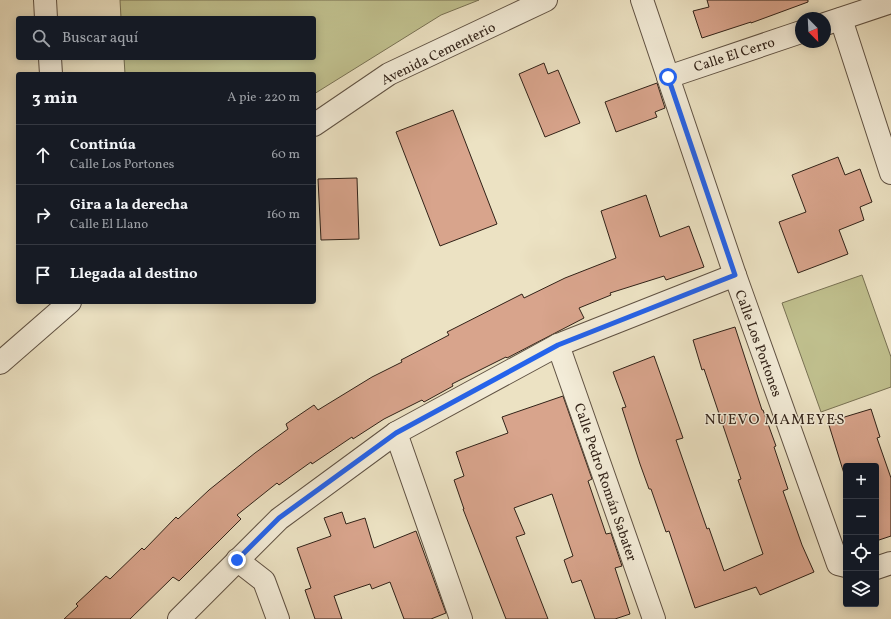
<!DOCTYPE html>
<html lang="es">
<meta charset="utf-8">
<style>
:root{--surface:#171b24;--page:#20242c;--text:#f1f3f6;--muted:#9ea1a6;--line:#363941}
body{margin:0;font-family:Vollkorn,serif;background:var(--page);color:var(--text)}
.controls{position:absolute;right:12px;bottom:12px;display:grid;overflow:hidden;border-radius:4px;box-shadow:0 2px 10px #0003}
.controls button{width:36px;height:36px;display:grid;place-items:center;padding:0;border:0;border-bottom:1px solid var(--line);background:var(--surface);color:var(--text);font:20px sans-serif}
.compass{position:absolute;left:795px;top:12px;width:36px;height:36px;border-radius:50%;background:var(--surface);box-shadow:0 2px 10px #0003;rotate:156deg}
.stop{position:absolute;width:12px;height:12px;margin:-9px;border:3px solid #2563eb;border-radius:50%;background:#fff}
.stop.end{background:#2563eb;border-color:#fff;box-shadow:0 1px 4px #0008}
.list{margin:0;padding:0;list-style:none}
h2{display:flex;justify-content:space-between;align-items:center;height:52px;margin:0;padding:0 16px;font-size:17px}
h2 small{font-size:13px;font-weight:400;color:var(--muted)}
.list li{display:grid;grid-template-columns:26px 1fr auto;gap:12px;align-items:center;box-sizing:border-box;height:60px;padding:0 16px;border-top:1px solid var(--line)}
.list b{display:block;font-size:15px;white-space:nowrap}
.list p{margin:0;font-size:13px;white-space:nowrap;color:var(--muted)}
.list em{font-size:13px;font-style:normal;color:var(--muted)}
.icon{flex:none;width:22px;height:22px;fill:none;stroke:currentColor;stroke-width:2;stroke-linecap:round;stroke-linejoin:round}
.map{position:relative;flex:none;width:891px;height:619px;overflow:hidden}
.search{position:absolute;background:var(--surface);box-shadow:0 2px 10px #0003;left:16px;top:16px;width:300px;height:44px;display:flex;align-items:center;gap:10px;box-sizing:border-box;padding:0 14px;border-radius:4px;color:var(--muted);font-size:15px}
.panel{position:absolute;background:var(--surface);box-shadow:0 2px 10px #0003;left:16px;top:72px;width:300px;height:232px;border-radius:4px}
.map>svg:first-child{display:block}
.green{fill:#c0c08e;stroke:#787153}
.building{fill:#d8a48c;stroke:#312218}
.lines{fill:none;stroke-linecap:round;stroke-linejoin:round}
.minor-casing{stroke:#605243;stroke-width:24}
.minor{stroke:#f3ecd8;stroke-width:22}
.route{stroke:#2563eb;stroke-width:5}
.labels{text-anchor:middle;stroke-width:3;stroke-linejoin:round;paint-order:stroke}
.street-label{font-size:14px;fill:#312218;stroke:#f3ecd8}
.neighbourhood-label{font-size:15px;letter-spacing:1px;fill:#312218;stroke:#f3ecd8}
</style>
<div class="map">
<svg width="891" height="619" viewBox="0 0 891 619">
<rect width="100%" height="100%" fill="#ece2c3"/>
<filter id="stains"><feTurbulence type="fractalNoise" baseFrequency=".005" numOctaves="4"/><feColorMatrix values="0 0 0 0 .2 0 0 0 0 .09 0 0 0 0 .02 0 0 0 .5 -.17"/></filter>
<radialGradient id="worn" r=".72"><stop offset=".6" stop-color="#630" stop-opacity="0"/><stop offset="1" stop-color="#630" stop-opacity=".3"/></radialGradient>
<g class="green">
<polygon points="120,0 479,0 441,15 314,94 314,74 125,74 124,58 314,58 314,18 121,18"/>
<polygon points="862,275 891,357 891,387 821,412 782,303"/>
</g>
<g class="building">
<polygon points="707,0 808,0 808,2 751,23 751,22 702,38 693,11 709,7"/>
<polygon points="544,63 548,74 558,70 580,123 545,137 519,74"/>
<polygon points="657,83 665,108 655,112 657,117 616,132 605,102"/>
<polygon points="453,110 497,224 440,246 396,132"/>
<polygon points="838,157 845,175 860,169 872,202 860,207 864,220 839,230 848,254 798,273 779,222 806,212 792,175"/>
<polygon points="357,178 359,239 321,240 318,179"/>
<polygon points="646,195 660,237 689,226 704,267 666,280 664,276 610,293 611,295 579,308 584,318 507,358 506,357 452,384 453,386 424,402 422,400 384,419 353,439 352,437 312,464 311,462 279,485 277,483 237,515 241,519 179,581 173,577 130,619 64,619 78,606 76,604 106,576 110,579 142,548 144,550 176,517 178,519 209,490 255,453 288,429 286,424 314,405 318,410 372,377 402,362 401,360 449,335 447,332 522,294 524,298 565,278 616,258 601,211"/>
<polygon points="735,327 762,410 763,410 776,446 774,447 788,489 783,491 802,545 814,572 760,595 756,587 695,608 669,531 666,532 651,489 649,489 640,464 622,408 626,407 613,372 654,356 683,438 676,440 707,529 709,528 724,571 763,554 738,480 741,479 704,369 702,370 693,340"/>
<polygon points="563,396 592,479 588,481 606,534 611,533 622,566 615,568 630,614 615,619 595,619 581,580 572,583 564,560 573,556 552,494 514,508 525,534 516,537 548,619 506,619 463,509 464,509 454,480 464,476 456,452 508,433 502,417"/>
<polygon points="871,409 880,437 877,438 891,478 891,536 876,541 876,466 846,466 846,480 828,422"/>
<polygon points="342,512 346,524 365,518 374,548 416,531 446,613 431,619 404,619 390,582 372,589 370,584 334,596 342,619 315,619 305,590 311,588 297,548 331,536 324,518"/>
</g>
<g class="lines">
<defs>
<g id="minor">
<polyline points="45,0 46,18"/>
<polyline points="642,0 735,275 838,564 846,566"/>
<polyline points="841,19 891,173"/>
<polyline points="825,24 891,2"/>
<polyline points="50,58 51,74"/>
<polyline points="668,77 801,32"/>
<polyline points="314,125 389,74 546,0"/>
<polyline points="558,345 654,619"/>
<polyline points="0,363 70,302"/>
<polyline points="396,433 461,619"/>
<polyline points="237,560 264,581 278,619"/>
<polyline points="876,568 891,563"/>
<polyline points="179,619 279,519 396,433 558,345 735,275"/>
</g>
</defs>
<use href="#minor" class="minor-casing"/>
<use href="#minor" class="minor"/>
</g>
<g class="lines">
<polyline class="route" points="237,560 279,518 396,433 558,345 735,275 668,77"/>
</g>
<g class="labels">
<g class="street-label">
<text transform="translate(438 53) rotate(-26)" y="5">Avenida Cementerio</text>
<text transform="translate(734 54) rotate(-18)" y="5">Calle El Cerro</text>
<text transform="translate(759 343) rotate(70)" y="5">Calle Los Portones</text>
<text transform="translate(606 482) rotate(71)" y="5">Calle Pedro Román Sabater</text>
</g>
<g class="neighbourhood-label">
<text x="775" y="424">NUEVO MAMEYES</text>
</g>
</g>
<rect width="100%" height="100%" filter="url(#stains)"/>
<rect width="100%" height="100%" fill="url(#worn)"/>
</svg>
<div class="controls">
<button>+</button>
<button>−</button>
<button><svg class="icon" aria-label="locate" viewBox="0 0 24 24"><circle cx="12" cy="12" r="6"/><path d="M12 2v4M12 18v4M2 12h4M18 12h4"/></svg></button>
<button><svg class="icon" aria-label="layers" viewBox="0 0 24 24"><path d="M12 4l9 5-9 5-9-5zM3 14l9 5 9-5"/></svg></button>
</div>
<svg class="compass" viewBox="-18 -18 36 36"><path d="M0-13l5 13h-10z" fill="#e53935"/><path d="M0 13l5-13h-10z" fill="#9ea1a6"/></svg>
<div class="stop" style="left:668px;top:77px"></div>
<div class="stop end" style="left:237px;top:560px"></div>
<div class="search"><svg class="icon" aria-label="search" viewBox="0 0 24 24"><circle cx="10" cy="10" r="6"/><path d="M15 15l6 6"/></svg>Buscar aquí</div>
<section class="panel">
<h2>3 min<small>A pie · 220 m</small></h2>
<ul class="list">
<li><svg class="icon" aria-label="ahead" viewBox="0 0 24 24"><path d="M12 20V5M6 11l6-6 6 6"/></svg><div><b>Continúa</b><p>Calle Los Portones</p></div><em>60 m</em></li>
<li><svg class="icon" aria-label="right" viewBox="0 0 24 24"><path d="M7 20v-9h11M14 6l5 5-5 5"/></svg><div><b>Gira a la derecha</b><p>Calle El Llano</p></div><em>160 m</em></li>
<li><svg class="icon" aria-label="arrive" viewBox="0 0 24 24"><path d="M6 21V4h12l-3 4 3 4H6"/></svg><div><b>Llegada al destino</b></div></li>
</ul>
</section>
</div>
